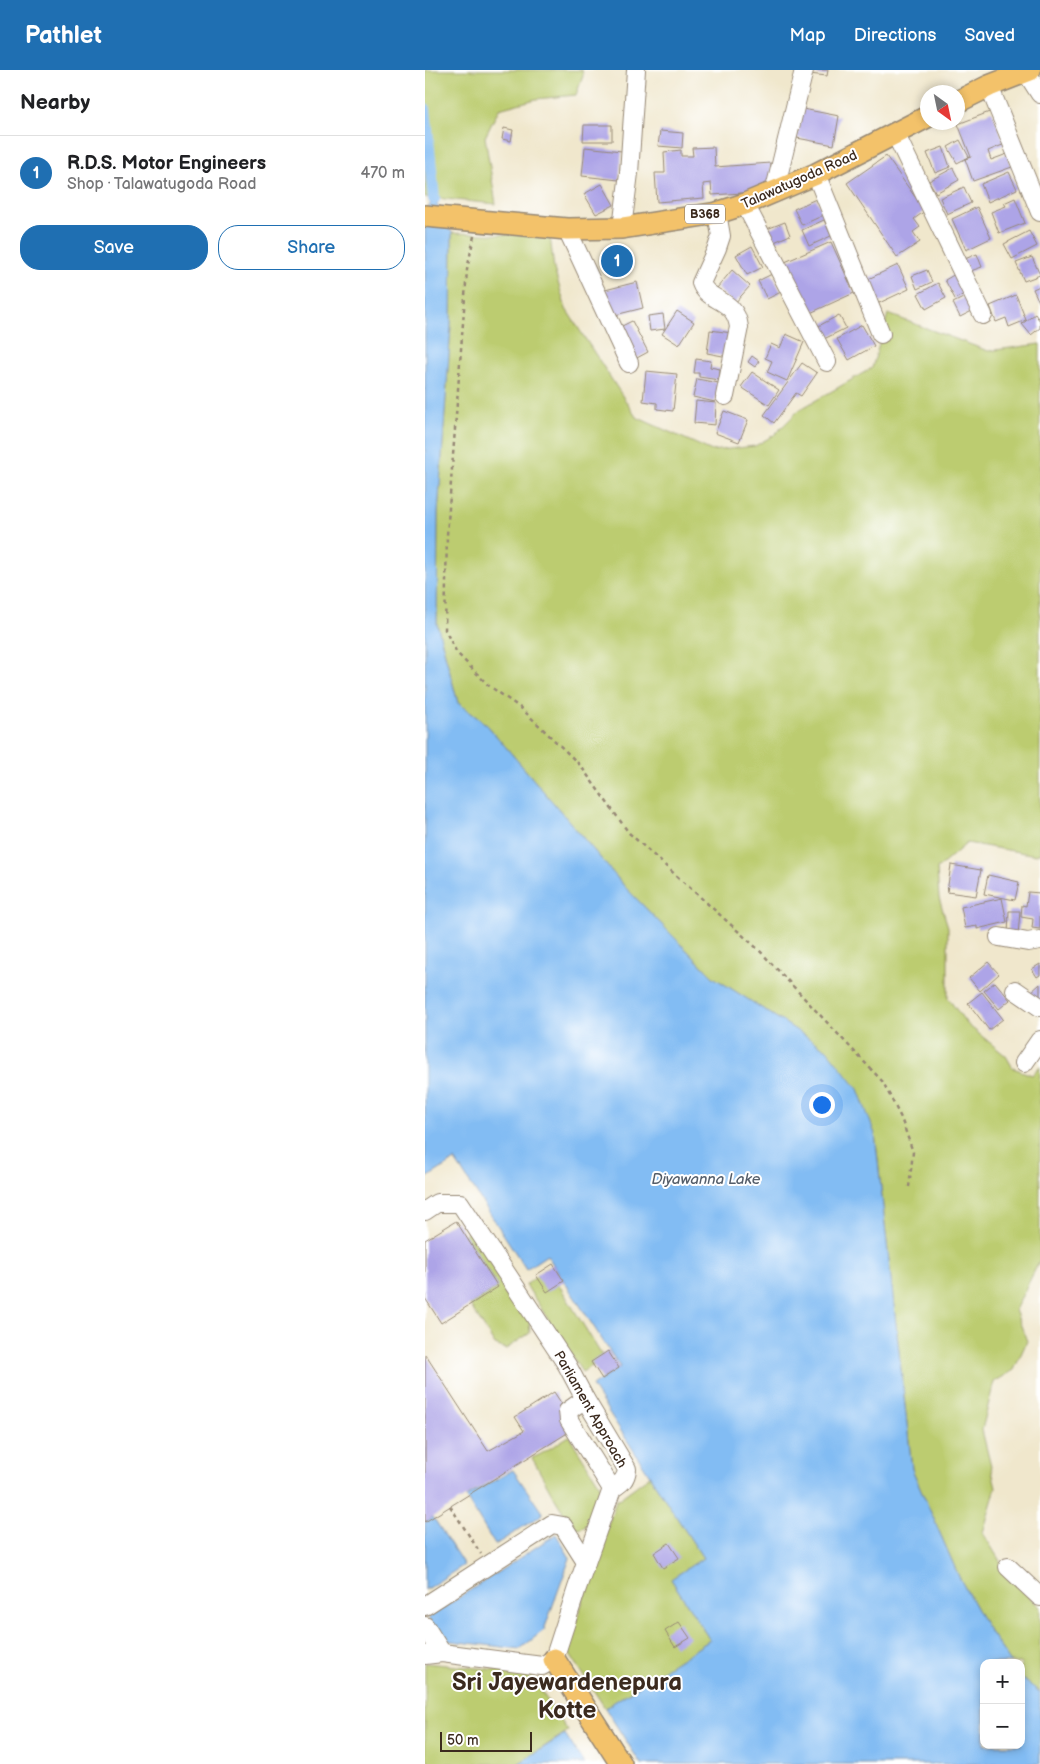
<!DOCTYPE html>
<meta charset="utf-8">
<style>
:root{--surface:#fff;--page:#f2f2f2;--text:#202124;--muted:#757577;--line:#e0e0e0;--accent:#1f6fb2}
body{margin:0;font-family:"Balsamiq Sans",sans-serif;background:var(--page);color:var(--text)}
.controls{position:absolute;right:15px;bottom:15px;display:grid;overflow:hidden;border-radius:10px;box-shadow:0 2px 8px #0003}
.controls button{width:45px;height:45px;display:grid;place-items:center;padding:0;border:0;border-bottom:1px solid var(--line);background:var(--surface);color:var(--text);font:25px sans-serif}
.compass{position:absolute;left:495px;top:15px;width:45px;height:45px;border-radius:50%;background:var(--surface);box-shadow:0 2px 8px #0003;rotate:147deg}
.scale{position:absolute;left:15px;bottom:12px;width:92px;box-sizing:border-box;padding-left:5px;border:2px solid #3b2a1e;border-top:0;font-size:14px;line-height:18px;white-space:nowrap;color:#3b2a1e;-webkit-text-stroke:4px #fff;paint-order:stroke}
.you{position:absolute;left:396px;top:1034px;width:18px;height:18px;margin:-12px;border:4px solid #fff;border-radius:50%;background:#1a73e8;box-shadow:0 0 0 8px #1a73e833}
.badge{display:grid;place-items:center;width:32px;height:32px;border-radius:50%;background:var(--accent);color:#fff;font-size:16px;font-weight:700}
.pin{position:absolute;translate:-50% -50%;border:2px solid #fff;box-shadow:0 1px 5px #0006}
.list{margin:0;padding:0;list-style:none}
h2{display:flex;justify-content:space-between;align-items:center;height:65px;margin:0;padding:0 20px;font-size:21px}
h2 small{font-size:16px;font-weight:400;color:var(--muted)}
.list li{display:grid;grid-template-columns:32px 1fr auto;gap:15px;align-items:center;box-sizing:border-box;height:75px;padding:0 20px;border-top:1px solid var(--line)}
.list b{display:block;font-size:19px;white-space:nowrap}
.list p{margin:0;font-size:16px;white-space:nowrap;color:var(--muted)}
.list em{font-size:16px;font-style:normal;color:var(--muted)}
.actions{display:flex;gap:10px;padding:15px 20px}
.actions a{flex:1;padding:11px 0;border:1px solid var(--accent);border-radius:20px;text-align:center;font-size:18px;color:var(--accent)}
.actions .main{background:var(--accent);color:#fff}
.map{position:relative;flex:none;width:615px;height:1694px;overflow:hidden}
header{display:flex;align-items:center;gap:30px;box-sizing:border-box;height:70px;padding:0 25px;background:var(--accent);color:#fff}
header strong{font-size:24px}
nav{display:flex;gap:28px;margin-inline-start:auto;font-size:18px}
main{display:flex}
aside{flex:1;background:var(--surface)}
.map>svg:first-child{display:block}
.green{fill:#bccc6f;stroke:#7c7b46}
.water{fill:#82bcf3;stroke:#5e7388}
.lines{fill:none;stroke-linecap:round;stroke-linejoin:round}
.canal{stroke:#82bcf3;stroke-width:12}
.building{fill:#ada4e7}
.minor-casing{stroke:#968875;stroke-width:20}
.major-casing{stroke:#968875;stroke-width:24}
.path{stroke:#968875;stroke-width:2.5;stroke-dasharray:4 4;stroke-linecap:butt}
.minor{stroke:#fff;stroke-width:18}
.major{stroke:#f3c26a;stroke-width:21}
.labels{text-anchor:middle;stroke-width:4;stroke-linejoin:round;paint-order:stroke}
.shield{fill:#fff;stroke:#766a62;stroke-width:1}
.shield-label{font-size:12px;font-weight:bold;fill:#3b2a1e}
.street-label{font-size:14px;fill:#3b2a1e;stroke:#fff}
.water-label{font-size:15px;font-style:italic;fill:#545d69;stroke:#fff}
.town-label{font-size:24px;font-weight:bold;fill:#3b2a1e;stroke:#fff}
</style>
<header>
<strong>Pathlet</strong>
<nav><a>Map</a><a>Directions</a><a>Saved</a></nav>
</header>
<main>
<aside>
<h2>Nearby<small></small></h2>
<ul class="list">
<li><span class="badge">1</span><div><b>R.D.S. Motor Engineers</b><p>Shop · Talawatugoda Road</p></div><em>470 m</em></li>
</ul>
<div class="actions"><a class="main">Save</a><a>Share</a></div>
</aside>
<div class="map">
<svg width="615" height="1694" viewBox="0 0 615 1694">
<rect width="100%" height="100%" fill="#fff"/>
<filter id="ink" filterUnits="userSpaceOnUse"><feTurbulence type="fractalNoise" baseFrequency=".02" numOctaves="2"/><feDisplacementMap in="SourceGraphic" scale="10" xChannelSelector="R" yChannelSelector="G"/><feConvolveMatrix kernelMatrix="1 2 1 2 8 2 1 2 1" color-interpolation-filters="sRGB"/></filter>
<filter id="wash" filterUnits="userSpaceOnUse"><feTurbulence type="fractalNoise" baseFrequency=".0096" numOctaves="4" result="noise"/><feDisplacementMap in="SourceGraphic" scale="20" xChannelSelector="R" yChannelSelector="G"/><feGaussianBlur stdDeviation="1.12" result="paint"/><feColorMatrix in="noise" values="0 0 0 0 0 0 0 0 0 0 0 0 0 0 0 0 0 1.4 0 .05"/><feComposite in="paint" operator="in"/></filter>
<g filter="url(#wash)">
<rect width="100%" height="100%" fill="#f0e7cc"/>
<g class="green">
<polygon points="0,0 157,0 158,6 151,25 111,29 74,39 60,67 71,134 0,127"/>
<polygon points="27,163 125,166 129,199 141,239 211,347 287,381 330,376 349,365 374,340 447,298 463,244 563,281 615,274 615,783 611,785 542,773 512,799 514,828 523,857 523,928 542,954 581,986 588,998 607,1005 615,996 615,1190 590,1240 602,1271 589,1300 569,1312 557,1360 571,1417 558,1463 587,1511 615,1537 615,1622 597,1610 596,1593 586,1593 561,1556 534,1507 487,1399 450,1064 402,980 288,907 200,817 62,655 33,633 12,554 13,443 26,256"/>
<polygon points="43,1161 49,1164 104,1249 105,1263 81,1279 70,1275 45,1235 73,1217 40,1165"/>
<polygon points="123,1197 179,1289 157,1302 101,1215"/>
<path d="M 144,1366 L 176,1417 C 174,1431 169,1456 154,1459 C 139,1451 117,1404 107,1388 L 116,1384 Z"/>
<polygon points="225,1406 278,1488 246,1509 285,1570 180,1638 142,1579 191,1431"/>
<polygon points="0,1593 104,1603 143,1661 93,1694 5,1694 0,1686"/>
</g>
<g class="water">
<polygon points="9,129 27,163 26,256 13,443 12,554 33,633 62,655 200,817 288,907 402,980 433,1019 450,1064 487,1399 534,1507 561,1556 586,1593 559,1593 559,1675 596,1675 596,1608 615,1622 615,1694 216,1694 180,1638 285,1570 246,1509 278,1488 167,1316 195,1297 122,1185 101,1199 30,1090 0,1109 0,142"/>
<polygon points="88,1400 118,1444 70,1475 41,1427"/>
<polygon points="8,1447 39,1495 0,1520 0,1452"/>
<polygon points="131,1464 145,1488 119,1560 95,1579 17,1570 3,1548"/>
<polygon points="140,1664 159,1694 93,1694"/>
</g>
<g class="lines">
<polyline class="canal" points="0,39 9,129"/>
</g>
<g id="blocks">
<g class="building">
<polygon points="384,0 403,0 402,6 384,4"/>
<polygon points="378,39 414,46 409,75 372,68"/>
<polygon points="567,41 580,74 563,81 566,90 582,84 587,97 548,111 540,89 546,87 533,54"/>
<polygon points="159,55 187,55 187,71 158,71"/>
<polygon points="79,58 88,60 86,71 77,69"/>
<polygon points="235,61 258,63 257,78 233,76"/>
<polygon points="535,70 544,87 532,93 523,77"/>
<polygon points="160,77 197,81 194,110 157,106"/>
<polygon points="289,77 290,97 346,93 347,121 287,125 286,113 278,114 279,128 232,132 230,103 240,103 239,82 256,80 256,86 268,86 267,78"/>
<polygon points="518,77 525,97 510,103 502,83"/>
<polygon points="461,86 500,141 489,149 495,157 488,162 495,172 472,187 422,113"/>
<polygon points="528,98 534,110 511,123 504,111"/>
<polygon points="584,102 592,119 563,132 556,114"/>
<polygon points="177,114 189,135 171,144 159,124"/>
<polygon points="539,117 546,133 522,144 515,128"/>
<polygon points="590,128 600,153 574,163 566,142 581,136 579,133"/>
<polygon points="391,129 399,145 377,155 369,139"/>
<polygon points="552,137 566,168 541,180 527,149"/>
<polygon points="399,150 406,166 384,176 377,160"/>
<polygon points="360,152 365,165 347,173 342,159"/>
<polygon points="604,161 612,176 587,189 579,174"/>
<polygon points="406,172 429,223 383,244 360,192"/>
<polygon points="327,176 338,197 322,205 311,185"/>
<polygon points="552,184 557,197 540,203 535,191"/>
<polygon points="607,187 615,205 599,211 591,193"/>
<polygon points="473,195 484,219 452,234 441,210"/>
<polygon points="307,200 325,216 309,234 292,218"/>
<polygon points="502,200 507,212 492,219 487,206"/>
<polygon points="532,203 543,222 530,229 520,210"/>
<polygon points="347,204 356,222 342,229 333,211"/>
<polygon points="212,212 218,238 186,246 180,220"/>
<polygon points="513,213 521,228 501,239 493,224"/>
<polygon points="615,216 615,234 608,219"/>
<polygon points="591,225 601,250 584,257 581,248 571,252 565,236"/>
<polygon points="542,226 549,240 535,247 528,233"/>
<polygon points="252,241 269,252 254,275 237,264"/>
<polygon points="238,244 240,259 225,261 223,246"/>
<polygon points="610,244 615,251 615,258 606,265 597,254"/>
<polygon points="414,245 421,258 397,270 390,258"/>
<polygon points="207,251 223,282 210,289 193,258"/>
<polygon points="437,255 449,276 424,290 412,269"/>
<polygon points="285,260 307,263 303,287 282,283"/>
<polygon points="361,264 379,272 362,311 342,302 347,291 340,288 346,274 355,278"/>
<polygon points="327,286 334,291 330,297 323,292"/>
<polygon points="271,289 286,291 285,297 295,299 294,310 274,307 274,303 269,303"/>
<polygon points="377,293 392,303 376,326 371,323 349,353 339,345"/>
<polygon points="221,301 252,304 248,341 232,339 232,333 218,331"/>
<polygon points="327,302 354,320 344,335 316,317"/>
<polygon points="272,309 294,313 290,332 268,327"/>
<polygon points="271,331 291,333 290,355 269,353"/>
<polygon points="299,341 323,350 314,372 290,363"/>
<polygon points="526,795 556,800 551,826 522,822"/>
<polygon points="563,805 594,812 590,830 559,824"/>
<polygon points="603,822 615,823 615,859 607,858 608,849 596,847 597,835 601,836"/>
<polygon points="577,828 582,852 552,859 552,856 540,858 536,837"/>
<polygon points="584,841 595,841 593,866 583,865"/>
<polygon points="563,892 574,904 555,921 544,908"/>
<polygon points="615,894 615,905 612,907 607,899"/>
<polygon points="570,912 585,930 574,939 559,921"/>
<polygon points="615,914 615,934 605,923"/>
<polygon points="557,922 578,949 564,960 543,933"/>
<polygon points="31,1151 73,1217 16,1253 0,1228 0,1170"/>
<polygon points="128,1194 139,1211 122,1222 111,1205"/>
<polygon points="183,1281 194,1298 177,1309 166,1292"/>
<polygon points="0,1284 63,1381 99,1361 90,1347 129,1322 152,1357 0,1452"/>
<polygon points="244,1473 254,1488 238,1498 229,1483"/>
<polygon points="254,1552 265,1568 250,1577 240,1561"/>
</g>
</g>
</g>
<g filter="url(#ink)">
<use href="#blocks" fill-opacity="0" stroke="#968875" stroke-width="1"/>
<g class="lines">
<defs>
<g id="minor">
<polyline points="601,2 615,24"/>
<polyline points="564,16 615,142"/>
<polyline points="470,63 558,245"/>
<polyline points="391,104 456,264"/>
<polyline points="349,123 379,0"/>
<polyline points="320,134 402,292"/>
<path d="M 292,143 L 296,166 L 292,178 L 276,213 C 283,233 310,227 314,257 L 300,326"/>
<polyline points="197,158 204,103 211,0"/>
<polyline points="142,159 204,293"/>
<polyline points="574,867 603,872 615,870"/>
<polyline points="590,920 615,937"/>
<polyline points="599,993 615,970"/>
<path d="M 0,1141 L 12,1133 L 35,1133 L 142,1295 L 160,1329 L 202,1399 C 201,1410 196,1413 187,1419 L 152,1518 L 129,1589 L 117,1596 L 17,1583 L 0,1585"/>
<polyline points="160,1329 143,1341 144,1350 187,1419"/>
<polyline points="583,1497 615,1527"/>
<polyline points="0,1536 127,1454 138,1456 161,1492"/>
<polyline points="0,1556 17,1583"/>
</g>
<g id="major">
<polyline points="532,32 564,16 605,0"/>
<polyline points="0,146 142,159 197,158 292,143 320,134 391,104 502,47"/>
<polyline points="129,1589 196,1694"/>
</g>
</defs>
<use href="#minor" class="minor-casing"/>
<use href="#major" class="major-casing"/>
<g class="path">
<polyline points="49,166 42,200 22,465 20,560 32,583 63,615 97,639 155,695 204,763 334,880 458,1012 476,1048 488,1082 484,1117"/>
<polyline points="25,1436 56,1484"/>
</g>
<use href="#minor" class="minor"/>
<use href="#major" class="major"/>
</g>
</g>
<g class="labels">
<rect class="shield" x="260" y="134.5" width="40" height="19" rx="4"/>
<g class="shield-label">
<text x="280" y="148">B368</text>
</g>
<g class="street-label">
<text transform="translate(374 109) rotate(-24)" y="5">Talawatugoda Road</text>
<text transform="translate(166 1339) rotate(60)" y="5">Parliament Approach</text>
</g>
<g class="water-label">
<text x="281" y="1114">Diyawanna Lake</text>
</g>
<g class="town-label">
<text x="142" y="1620">Sri Jayewardenepura<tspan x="142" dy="28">Kotte</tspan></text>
</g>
</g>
</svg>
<div class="controls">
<button>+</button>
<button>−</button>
</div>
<svg class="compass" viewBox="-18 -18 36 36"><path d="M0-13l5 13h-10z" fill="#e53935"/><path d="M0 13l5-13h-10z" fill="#757577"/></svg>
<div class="scale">50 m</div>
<div class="you"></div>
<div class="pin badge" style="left:192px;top:191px">1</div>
</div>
</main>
